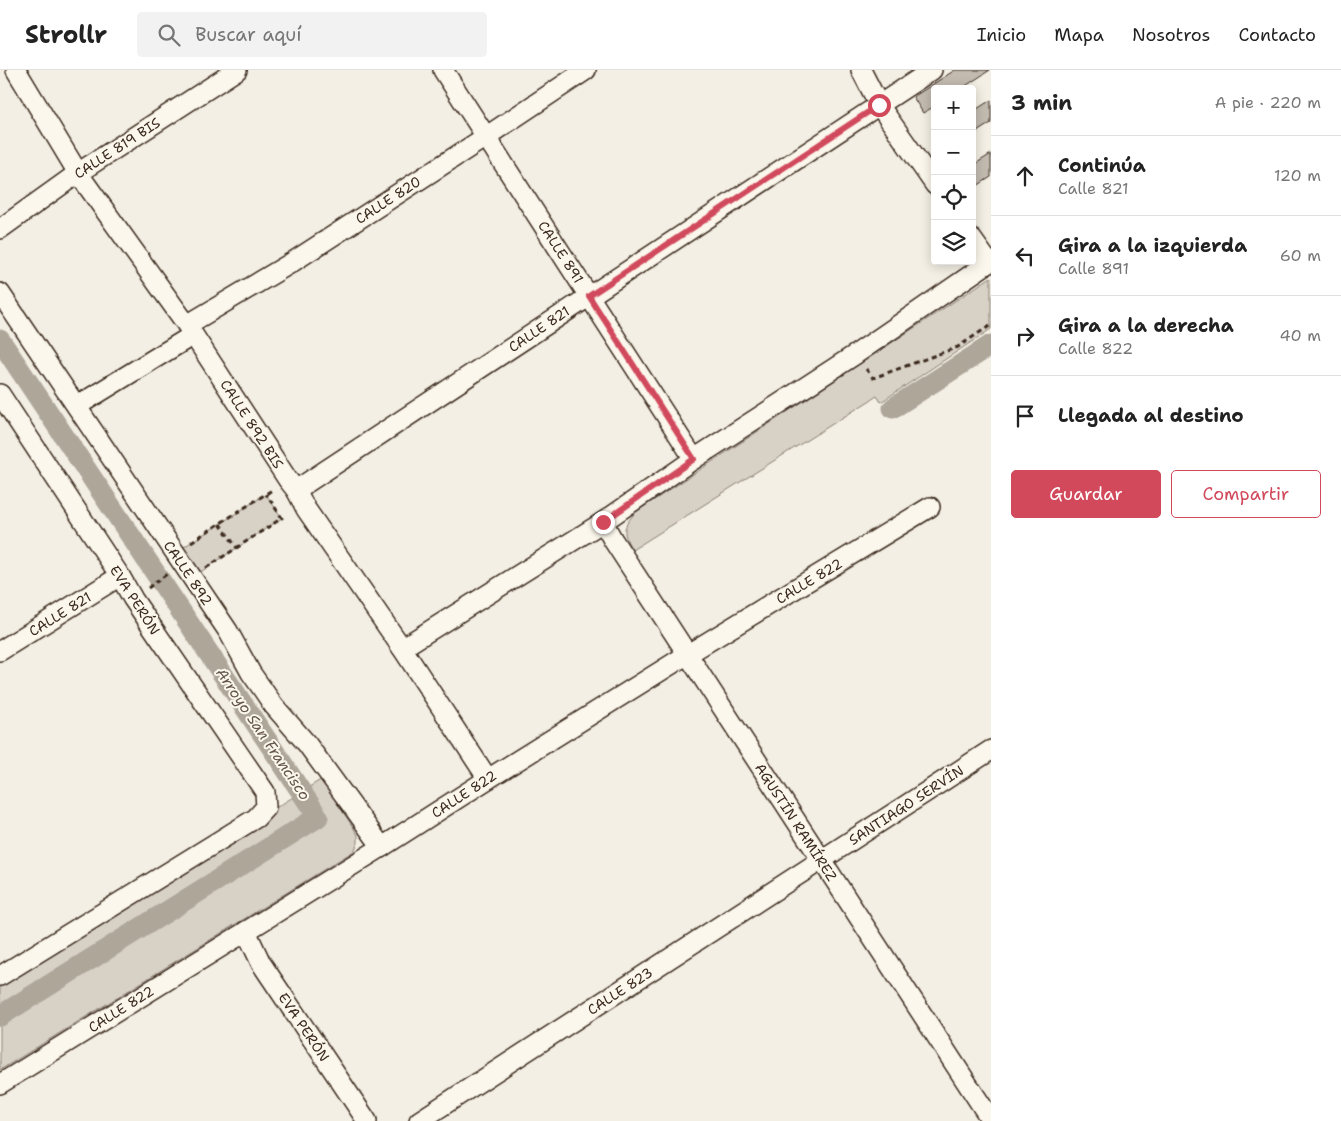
<!DOCTYPE html>
<html lang="es">
<meta charset="utf-8">
<style>
:root{--surface:#fff;--page:#f2f2f2;--text:#222;--muted:#767676;--line:#e0e0e0;--accent:#d1495b}
body{margin:0;font-family:"Shantell Sans",sans-serif;background:var(--page);color:var(--text)}
.controls{position:absolute;right:15px;top:15px;display:grid;overflow:hidden;border-radius:5px;box-shadow:0 2px 12px #0003}
.controls button{width:45px;height:45px;display:grid;place-items:center;padding:0;border:0;border-bottom:1px solid var(--line);background:var(--surface);color:var(--text);font:25px sans-serif}
.stop{position:absolute;width:15px;height:15px;margin:-11px;border:4px solid #d1495b;border-radius:50%;background:#fff}
.stop.end{background:#d1495b;border-color:#fff;box-shadow:0 1px 5px #0008}
.list{margin:0;padding:0;list-style:none}
h2{display:flex;justify-content:space-between;align-items:center;height:65px;margin:0;padding:0 20px;font-size:21px}
h2 small{font-size:16px;font-weight:400;color:var(--muted)}
.list li{display:grid;grid-template-columns:32px 1fr auto;gap:15px;align-items:center;box-sizing:border-box;height:80px;padding:0 20px;border-top:1px solid var(--line)}
.list b{display:block;font-size:19px;white-space:nowrap}
.list p{margin:0;font-size:16px;white-space:nowrap;color:var(--muted)}
.list em{font-size:16px;font-style:normal;color:var(--muted)}
.actions{display:flex;gap:10px;padding:15px 20px}
.actions a{flex:1;padding:11px 0;border:1px solid var(--accent);border-radius:5px;text-align:center;font-size:18px;color:var(--accent)}
.actions .main{background:var(--accent);color:#fff}
.icon{flex:none;width:28px;height:28px;fill:none;stroke:currentColor;stroke-width:2;stroke-linecap:round;stroke-linejoin:round}
.map{position:relative;flex:none;width:991px;height:1051px;overflow:hidden}
header{display:flex;align-items:center;gap:30px;box-sizing:border-box;height:70px;padding:0 25px;background:var(--surface);border-bottom:1px solid var(--line)}
header strong{font-size:24px}
nav{display:flex;gap:28px;margin-inline-start:auto;font-size:18px}
.search{width:350px;height:45px;background:var(--page);display:flex;align-items:center;gap:12px;box-sizing:border-box;padding:0 18px;border-radius:5px;color:var(--muted);font-size:19px}
main{display:flex}
aside{flex:1;background:var(--surface)}
.map>svg:first-child{display:block}
.green{fill:#d8d1c6;stroke:#8a7e72}
.lines{fill:none;stroke-linecap:round;stroke-linejoin:round}
.canal{stroke:#afa69a;stroke-width:21}
.building{fill:#c3bbb0;stroke:#3b2a1e}
.minor-casing{stroke:#3b2a1e;stroke-width:22}
.path{stroke:#3b2a1e;stroke-width:3;stroke-dasharray:5 4;stroke-linecap:butt}
.minor{stroke:#fbf7ec;stroke-width:19}
.route{stroke:#d1495b;stroke-width:6}
.labels{text-anchor:middle;stroke-width:4;stroke-linejoin:round;paint-order:stroke}
.street-label{font-size:14px;fill:#3b2a1e;stroke:#fbf7ec}
.water-label{font-size:15px;font-style:italic;fill:#645549;stroke:#fbf7ec}
</style>
<header>
<strong>Strollr</strong>
<div class="search"><svg class="icon" aria-label="search" viewBox="0 0 24 24"><circle cx="10" cy="10" r="6"/><path d="M15 15l6 6"/></svg>Buscar aquí</div>
<nav><a>Inicio</a><a>Mapa</a><a>Nosotros</a><a>Contacto</a></nav>
</header>
<main>
<div class="map">
<svg width="991" height="1051" viewBox="0 0 991 1051">
<rect width="100%" height="100%" fill="#f3efe4"/>
<filter id="ink" filterUnits="userSpaceOnUse"><feTurbulence type="fractalNoise" baseFrequency=".02" numOctaves="2"/><feDisplacementMap in="SourceGraphic" scale="10" xChannelSelector="R" yChannelSelector="G"/><feConvolveMatrix kernelMatrix="1 2 1 2 8 2 1 2 1" color-interpolation-filters="sRGB"/></filter>
<g filter="url(#ink)">
<g class="green">
<path d="M 991,207 L 991,259 L 881,332 L 877,326 L 632,480 C 622,462 622,457 636,442 Z"/>
<polygon points="266,424 282,448 196,505 179,480"/>
<polygon points="322,709 358,765 358,773 354,781 0,1000 0,910"/>
</g>
<g class="lines">
<g class="canal">
<polyline points="0,270 318,747 0,946"/>
<polyline points="893,338 991,275"/>
</g>
</g>
<g class="building">
<polygon points="955,0 990,0 961,19 935,19 935,36 923,43 913,27"/>
<polygon points="991,30 991,53 972,65 972,42"/>
<polygon points="991,84 991,107 972,119 972,96"/>
</g>
<g class="lines">
<defs>
<g id="minor">
<polyline points="16,0 78,103 187,255 288,410 296,420 306,439 402,578 488,709"/>
<polyline points="443,0 694,389"/>
<polyline points="861,0 879,35 935,115"/>
<polyline points="0,159 78,103 237,0"/>
<polyline points="972,169 989,193"/>
<polyline points="0,223 228,561 251,603 263,620 274,636 307,674 382,777"/>
<polyline points="187,255 291,193 487,66 586,0"/>
<polyline points="0,324 120,506 133,529 265,722 266,737 256,748 0,906"/>
<polyline points="77,336 193,265"/>
<polyline points="296,420 932,0"/>
<polyline points="603,452 613,470 991,1050"/>
<polyline points="402,578 603,452 694,389 856,284 991,191"/>
<polyline points="0,581 120,506"/>
<polyline points="246,861 261,893 367,1051"/>
<polyline points="0,1014 382,777 488,709 688,584 930,437"/>
<polyline points="419,1051 991,680"/>
</g>
</defs>
<use href="#minor" class="minor-casing"/>
<g class="path">
<polyline points="866,299 873,308 958,277 991,255"/>
<polyline points="220,454 237,478"/>
<polyline points="191,472 272,420"/>
<polyline points="206,498 282,448 266,424"/>
<polyline points="148,518 167,504"/>
</g>
<use href="#minor" class="minor"/>
</g>
</g>
<g class="lines" filter="url(#ink)">
<polyline class="route" points="603,452 694,389 589,226 879,35"/>
</g>
<g class="labels">
<g class="street-label">
<text transform="translate(117 78) rotate(-33)" y="5">CALLE 819 BIS</text>
<text transform="translate(388 130) rotate(-33)" y="5">CALLE 820</text>
<text transform="translate(561 182) rotate(57)" y="5">CALLE 891</text>
<text transform="translate(539 259) rotate(-34)" y="5">CALLE 821</text>
<text transform="translate(252 354) rotate(57)" y="5">CALLE 892 BIS</text>
<text transform="translate(188 503) rotate(56)" y="5">CALLE 892</text>
<text transform="translate(809 511) rotate(-31)" y="5">CALLE 822</text>
<text transform="translate(135 530) rotate(57)" y="5">EVA PERÓN</text>
<text transform="translate(60 544) rotate(-32)" y="5">CALLE 821</text>
<text transform="translate(464 724) rotate(-33)" y="5">CALLE 822</text>
<text transform="translate(906 735) rotate(-33)" y="5">SANTIAGO SERVÍN</text>
<text transform="translate(796 752) rotate(57)" y="5">AGUSTÍN RAMÍREZ</text>
<text transform="translate(620 921) rotate(-33)" y="5">CALLE 823</text>
<text transform="translate(121 939) rotate(-32)" y="5">CALLE 822</text>
<text transform="translate(304 957) rotate(56)" y="5">EVA PERÓN</text>
</g>
<g class="water-label">
<text transform="translate(263 664) rotate(56)" y="5">Arroyo San Francisco</text>
</g>
</g>
</svg>
<div class="controls">
<button>+</button>
<button>−</button>
<button><svg class="icon" aria-label="locate" viewBox="0 0 24 24"><circle cx="12" cy="12" r="6"/><path d="M12 2v4M12 18v4M2 12h4M18 12h4"/></svg></button>
<button><svg class="icon" aria-label="layers" viewBox="0 0 24 24"><path d="M12 4l9 5-9 5-9-5zM3 14l9 5 9-5"/></svg></button>
</div>
<div class="stop" style="left:879px;top:35px"></div>
<div class="stop end" style="left:603px;top:452px"></div>
</div>
<aside>
<h2>3 min<small>A pie · 220 m</small></h2>
<ul class="list">
<li><svg class="icon" aria-label="ahead" viewBox="0 0 24 24"><path d="M12 20V5M6 11l6-6 6 6"/></svg><div><b>Continúa</b><p>Calle 821</p></div><em>120 m</em></li>
<li><svg class="icon" aria-label="left" viewBox="0 0 24 24"><path d="M17 20v-9H6M10 6l-5 5 5 5"/></svg><div><b>Gira a la izquierda</b><p>Calle 891</p></div><em>60 m</em></li>
<li><svg class="icon" aria-label="right" viewBox="0 0 24 24"><path d="M7 20v-9h11M14 6l5 5-5 5"/></svg><div><b>Gira a la derecha</b><p>Calle 822</p></div><em>40 m</em></li>
<li><svg class="icon" aria-label="arrive" viewBox="0 0 24 24"><path d="M6 21V4h12l-3 4 3 4H6"/></svg><div><b>Llegada al destino</b></div></li>
</ul>
<div class="actions"><a class="main">Guardar</a><a>Compartir</a></div>
</aside>
</main>
